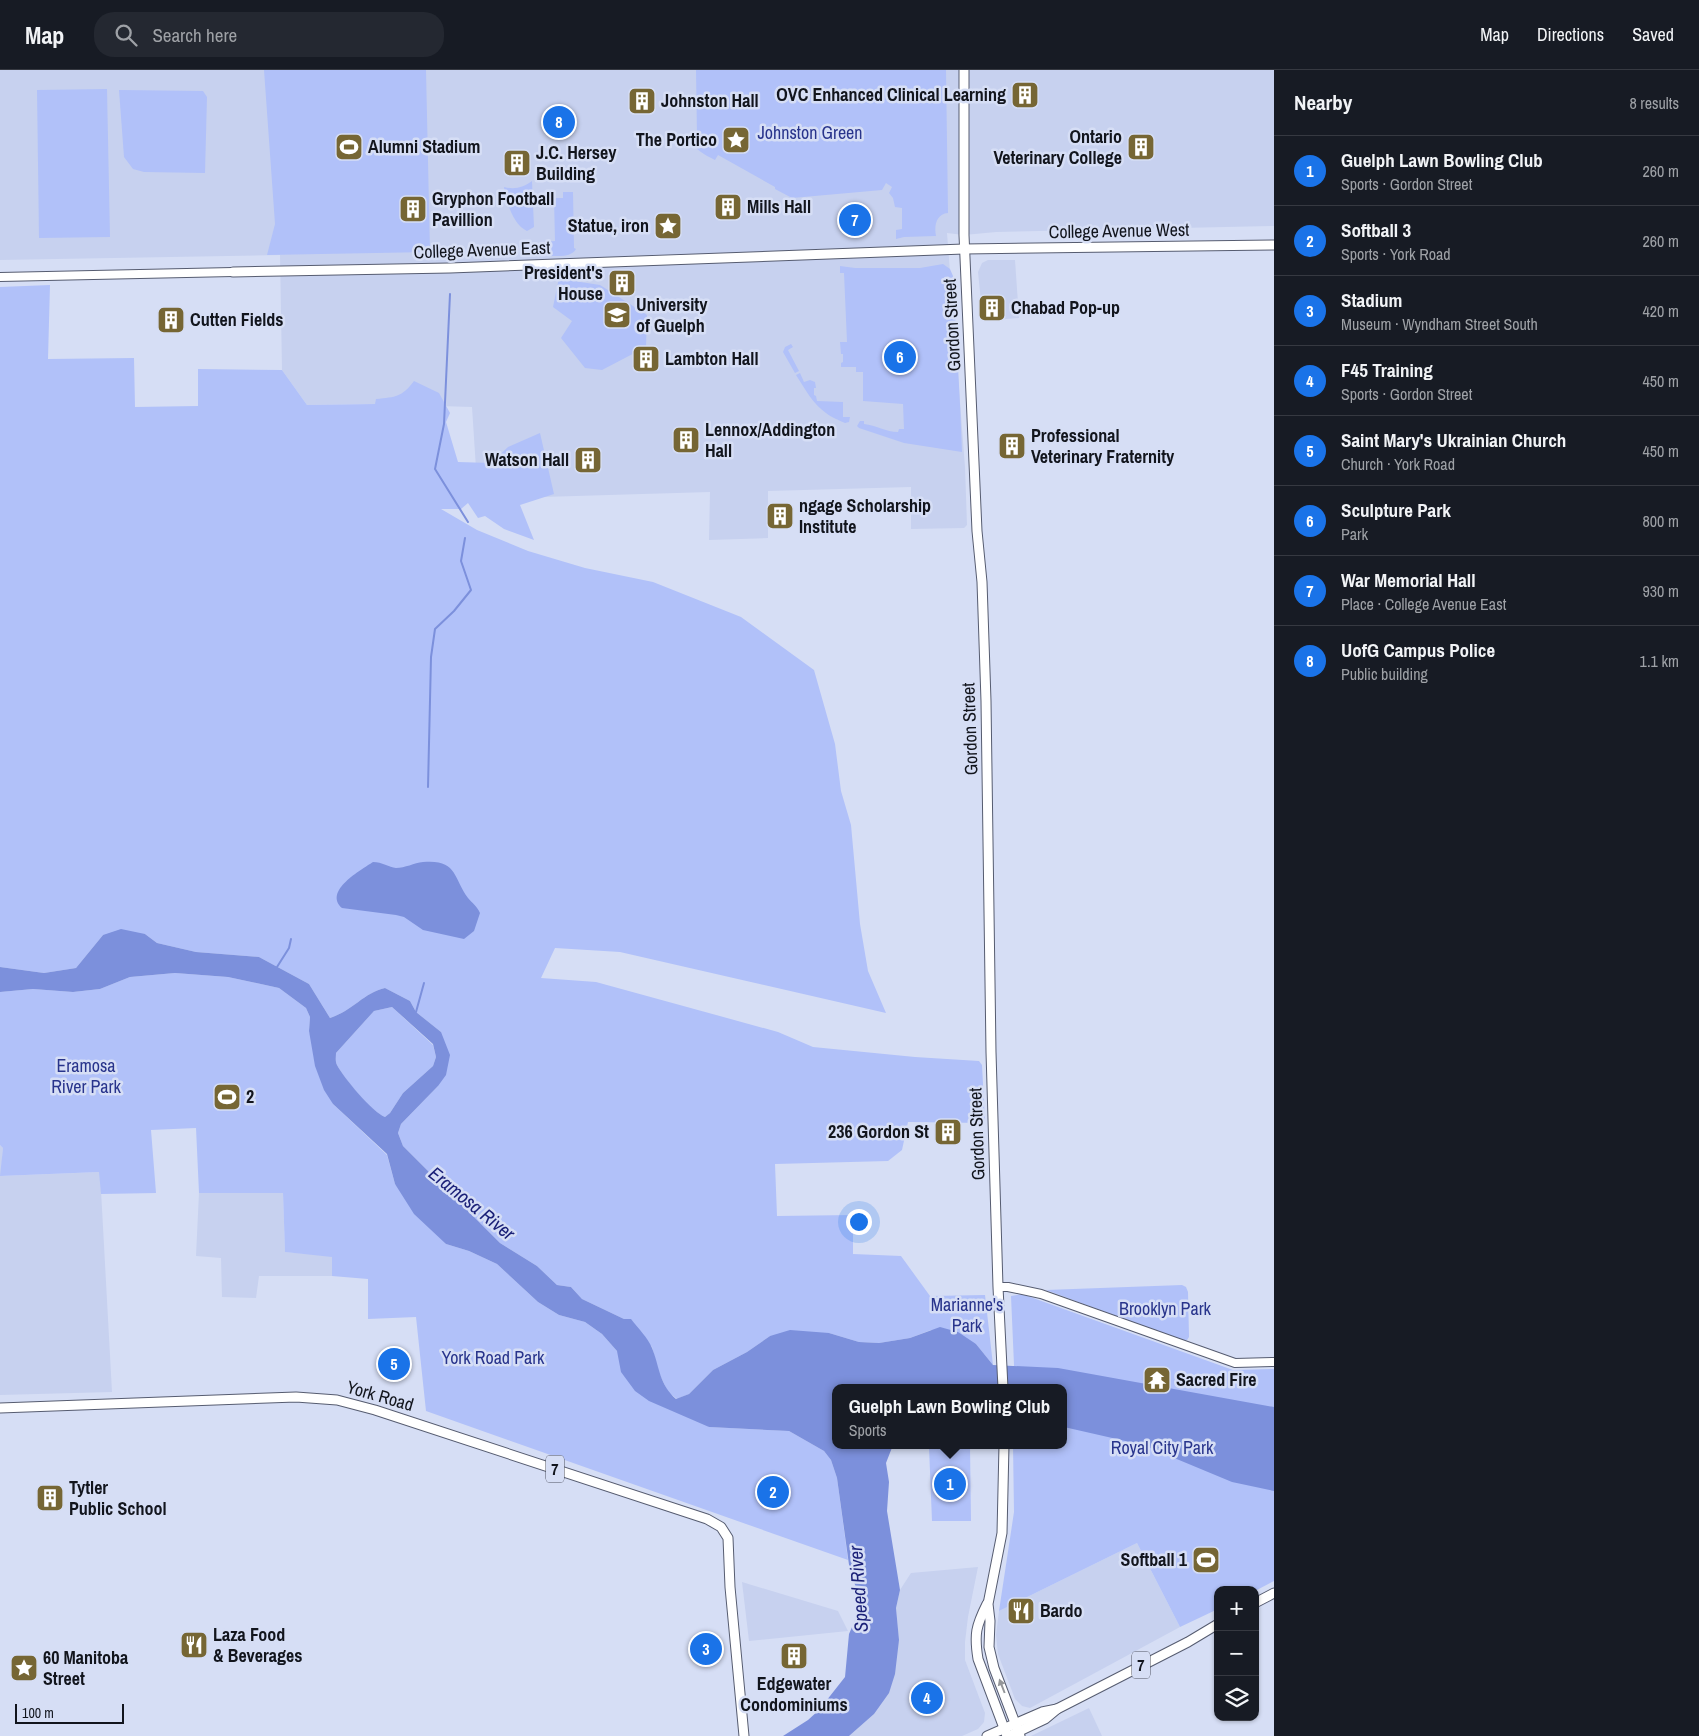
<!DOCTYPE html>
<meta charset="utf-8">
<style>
:root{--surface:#171b24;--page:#242831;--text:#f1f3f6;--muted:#9ea1a6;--line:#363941;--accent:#1a73e8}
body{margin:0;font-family:"Archivo Narrow",sans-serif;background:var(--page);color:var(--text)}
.controls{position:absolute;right:15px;bottom:15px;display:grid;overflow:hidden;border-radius:10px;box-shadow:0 1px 4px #0004}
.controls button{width:45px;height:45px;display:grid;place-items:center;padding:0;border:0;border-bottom:1px solid var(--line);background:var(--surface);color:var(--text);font:25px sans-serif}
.scale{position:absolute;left:15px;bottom:12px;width:109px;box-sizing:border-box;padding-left:5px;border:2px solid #12151d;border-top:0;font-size:14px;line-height:18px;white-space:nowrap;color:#12151d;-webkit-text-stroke:4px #d6def5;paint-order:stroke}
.you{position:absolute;left:858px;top:1151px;width:18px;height:18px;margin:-12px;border:4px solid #fff;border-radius:50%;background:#1a73e8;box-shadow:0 0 0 8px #1a73e833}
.badge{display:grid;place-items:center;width:32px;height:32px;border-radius:50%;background:var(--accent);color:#fff;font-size:16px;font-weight:700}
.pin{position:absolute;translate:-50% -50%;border:2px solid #fff;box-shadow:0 1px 5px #0006}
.popup{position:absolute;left:832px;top:1314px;width:235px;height:65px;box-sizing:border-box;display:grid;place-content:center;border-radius:10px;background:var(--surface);filter:drop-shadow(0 1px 4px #0005);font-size:16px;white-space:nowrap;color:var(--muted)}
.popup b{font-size:19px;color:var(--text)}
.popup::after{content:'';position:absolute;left:50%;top:100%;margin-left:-10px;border:10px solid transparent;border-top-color:var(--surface)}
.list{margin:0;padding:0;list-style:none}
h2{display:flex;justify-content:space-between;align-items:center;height:65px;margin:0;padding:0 20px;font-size:21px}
h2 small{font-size:16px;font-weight:400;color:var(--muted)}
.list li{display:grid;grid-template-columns:32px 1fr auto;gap:15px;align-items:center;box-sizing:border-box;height:70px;padding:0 20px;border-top:1px solid var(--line)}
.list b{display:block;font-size:19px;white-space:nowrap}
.list p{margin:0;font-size:16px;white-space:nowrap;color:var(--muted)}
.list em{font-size:16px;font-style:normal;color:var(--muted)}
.icon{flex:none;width:28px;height:28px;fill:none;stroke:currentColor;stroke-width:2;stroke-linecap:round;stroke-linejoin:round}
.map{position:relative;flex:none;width:1274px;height:1666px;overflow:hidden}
header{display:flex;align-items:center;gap:30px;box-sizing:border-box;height:70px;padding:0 25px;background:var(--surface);border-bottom:1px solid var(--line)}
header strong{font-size:24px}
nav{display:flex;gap:28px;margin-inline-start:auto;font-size:18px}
.search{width:350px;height:45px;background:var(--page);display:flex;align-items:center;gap:12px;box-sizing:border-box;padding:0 18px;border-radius:20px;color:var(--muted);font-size:19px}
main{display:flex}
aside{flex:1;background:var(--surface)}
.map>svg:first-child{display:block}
.built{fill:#c7d1ef}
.green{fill:#b1c1f9}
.water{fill:#7c90dc;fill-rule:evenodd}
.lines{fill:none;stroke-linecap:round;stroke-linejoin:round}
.stream{stroke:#7c90dc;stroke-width:2}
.tertiary-casing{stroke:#565c70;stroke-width:10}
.secondary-casing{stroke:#565c70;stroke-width:11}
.primary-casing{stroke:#565c70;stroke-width:11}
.tertiary{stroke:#fff;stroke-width:8}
.secondary{stroke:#fff;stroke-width:9}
.primary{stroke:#fff;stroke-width:9}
.oneway{fill:#949699}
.labels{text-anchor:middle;stroke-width:5;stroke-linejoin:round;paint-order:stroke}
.shield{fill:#d6def5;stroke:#4d515e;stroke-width:1}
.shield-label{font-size:16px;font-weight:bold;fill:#12151d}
.poi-label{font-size:18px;font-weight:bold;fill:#12151d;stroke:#d6def5;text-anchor:start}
.park-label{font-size:18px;fill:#28348c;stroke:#d6def5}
.street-label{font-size:18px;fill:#12151d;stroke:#d6def5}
.water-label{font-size:19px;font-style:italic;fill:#1b2178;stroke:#d6def5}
</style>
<header>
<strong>Map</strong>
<div class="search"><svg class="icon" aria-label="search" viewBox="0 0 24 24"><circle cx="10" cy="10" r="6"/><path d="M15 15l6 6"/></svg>Search here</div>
<nav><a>Map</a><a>Directions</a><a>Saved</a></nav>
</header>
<main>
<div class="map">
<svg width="1274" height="1666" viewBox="0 0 1274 1666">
<rect width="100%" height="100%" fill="#d6def5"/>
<g class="built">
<polygon points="0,0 1274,0 1274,156 996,162 964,165 947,163 965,397 967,455 964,458 911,459 911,417 768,421 768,468 709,470 710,422 478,429 472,337 376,334 307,335 282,300 280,185 0,190"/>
<polygon points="988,190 1015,190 1019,248 983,251 978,202 982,193"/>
<polygon points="0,1075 3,1078 1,1106 100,1102 112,1322 0,1325"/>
<polygon points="199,1123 283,1123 285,1182 332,1186 332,1206 259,1206 256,1228 222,1227 221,1188 196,1186"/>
<polygon points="1137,1473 1180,1557 1030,1638 1022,1636 1015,1629 998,1584 996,1565 999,1541"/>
<polygon points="978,1497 968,1547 965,1572 965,1590 985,1643 984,1652 978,1659 962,1666 849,1666 874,1644 899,1570 896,1538 900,1520 911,1503"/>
<polygon points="742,1512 838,1541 848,1561 749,1571"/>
<polygon points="1089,1638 1102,1666 1031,1666"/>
</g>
<g class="green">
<polygon points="264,0 426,0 430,182 267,185 275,154"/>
<path d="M 696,0 L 946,0 L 948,143 C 936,144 934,156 936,166 L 904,167 L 896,169 L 896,160 L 902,159 L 902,138 L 895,137 L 893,128 L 889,123 L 892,117 L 886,113 L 882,120 L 792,128 L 775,119 L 775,117 L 718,85 L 715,90 C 705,85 695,80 690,69 L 692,67 L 697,66 Z"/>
<polygon points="107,19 110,167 39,168 37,20"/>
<polygon points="119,20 203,21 207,27 205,103 144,102 133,99 124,87"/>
<path d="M 532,111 L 534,157 L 527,161 C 513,155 506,131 504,117 C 515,120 524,117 532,111 Z"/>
<path d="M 563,122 L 573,122 L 574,178 L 576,179 C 571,187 561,186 552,186 L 547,180 L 545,172 L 555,171 L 554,128 L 563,128 Z"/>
<path d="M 943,194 L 950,199 L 953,206 C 956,264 960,323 962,382 L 904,373 L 859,358 L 857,356 L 860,351 L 864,351 L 864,354 C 876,355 886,362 898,362 L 899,359 L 904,359 L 903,334 L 863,331 L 863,302 L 856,302 L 856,297 L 841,297 L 841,293 L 843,292 L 843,284 L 841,284 L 840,272 L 847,272 L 844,203 L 840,203 L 840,196 L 855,198 L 920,198 Z"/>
<polygon points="578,201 579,203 575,203 574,211 600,215 647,245 646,277 602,300 585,298 561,268 572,251 553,237 560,203"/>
<path d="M 50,215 L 48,289 L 134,288 L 135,337 L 198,336 L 198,299 L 282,300 L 307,335 L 375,334 L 376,329 C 396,327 402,327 414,311 L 439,323 L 450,343 L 446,352 L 458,392 L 491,393 L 508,377 L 540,363 L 554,424 L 520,435 L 534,470 L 504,459 L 485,446 L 478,448 L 468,433 L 461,439 L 441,439 L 477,460 L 528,481 L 585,498 L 653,512 L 741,547 L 814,600 L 835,674 L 841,721 L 851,755 L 860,854 L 868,901 L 886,943 L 620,882 L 555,878 L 541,908 L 596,912 L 778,962 L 813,977 L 915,987 L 979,991 L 982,995 L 985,1053 L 908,1052 L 902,1080 L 888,1091 L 775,1094 L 777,1146 L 853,1145 L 853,1184 L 901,1186 L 930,1226 L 985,1225 L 993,1295 L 976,1274 L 931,1260 L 910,1268 L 879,1273 L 859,1272 L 829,1263 L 770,1266 L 747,1282 L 713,1300 L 689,1324 L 677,1329 L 668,1322 L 659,1303 L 652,1277 L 624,1249 L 582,1229 L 571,1217 L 557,1215 L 537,1196 L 500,1173 L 403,1076 L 398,1063 L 401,1054 L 438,1016 L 441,962 L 416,942 L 410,931 L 385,918 C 365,922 352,941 330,948 L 309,914 L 259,887 L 196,882 L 157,873 L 145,864 L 103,865 L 76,898 L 44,903 L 0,897 L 0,217 Z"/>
<polygon points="791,274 793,277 788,280 799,301 795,303 783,282 785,277"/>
<path d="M 800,303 L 804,312 L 810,310 L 815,312 L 816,318 L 814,318 L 814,325 L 816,326 L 817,331 L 843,332 L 843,347 L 850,347 L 849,352 L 845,353 C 839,350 832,348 826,343 C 813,334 805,319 796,305 Z"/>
<polygon points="175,903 228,907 279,918 306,938 310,947 309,961 333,1034 387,1085 395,1114 446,1174 469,1181 497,1194 538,1232 559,1245 585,1252 602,1264 617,1281 709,1357 789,1361 824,1381 831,1390 837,1408 848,1490 426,1341 416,1247 368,1249 368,1209 332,1206 332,1187 285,1182 283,1123 199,1123 196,1058 151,1060 156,1123 101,1124 99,1102 0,1106 3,1078 0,1075 0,922 33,919 73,922 100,919 130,907"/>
<path d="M 392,937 L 433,975 L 436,987 L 433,996 L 403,1023 L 390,1043 L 385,1047 C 371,1042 344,1008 337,995 C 335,991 336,987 336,983 L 374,941 Z"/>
<polygon points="1182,1215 1186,1217 1188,1222 1189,1267 1187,1270 1181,1270 1046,1220"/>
<polygon points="1022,1224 1233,1300 1274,1299 1274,1511 1255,1521 1255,1520 1218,1520 1218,1539 1180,1557 1137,1473 999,1541 1014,1442 1013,1375 1064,1375 1064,1318 1015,1318 1011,1226"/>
<polygon points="970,1376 971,1451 932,1451 929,1377"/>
</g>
<g class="water">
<path d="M 373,792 C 382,792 389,797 396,798 C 405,798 414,793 423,792 C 457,789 453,807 468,828 C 472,833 477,836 480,843 L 474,861 L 464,869 L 423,860 L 404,847 L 396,845 L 342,838 C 323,821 361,800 373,792 Z"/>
<path d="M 121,859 L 145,864 L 157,873 L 196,882 L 259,887 L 309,914 L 330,948 C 352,941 365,922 385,918 L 410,931 L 416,942 L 441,962 L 450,985 L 446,1005 L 438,1016 L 401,1054 L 398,1063 L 403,1076 L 500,1173 L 537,1196 L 557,1215 L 571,1217 L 582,1229 L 624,1249 L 631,1249 C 638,1258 648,1268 652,1278 C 660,1298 659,1314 676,1329 L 689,1324 L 713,1300 L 747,1282 L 770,1266 L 790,1260 L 829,1263 L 859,1272 L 879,1273 L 910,1268 L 940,1257 L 958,1262 L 976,1274 L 993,1295 L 1058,1298 L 1274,1337 L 1274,1421 L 1232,1412 L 1143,1375 L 1064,1357 L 1064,1318 L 836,1318 L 836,1375 L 893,1375 L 886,1393 L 889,1412 L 887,1441 L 900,1520 L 896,1538 L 899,1570 L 895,1604 L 889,1623 L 874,1644 L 849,1666 L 783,1666 L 808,1650 L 819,1640 L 845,1607 L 849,1564 L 860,1539 L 857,1520 L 850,1502 L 837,1408 L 831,1390 L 824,1381 L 789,1361 L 709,1357 L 649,1331 L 635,1321 L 621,1302 L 617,1281 L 602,1264 L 585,1252 L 559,1245 L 538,1232 L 497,1194 L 469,1181 L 446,1174 L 414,1144 L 395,1114 L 387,1084 L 333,1034 L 324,1020 L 315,996 L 309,961 L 310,947 L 306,938 L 279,918 L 228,907 L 175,903 L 130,907 L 100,919 L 73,922 L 33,919 L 0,922 L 0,897 L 44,903 L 76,898 L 103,865 ZM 392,937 L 433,974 L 436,987 L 433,996 L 403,1023 L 390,1043 L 385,1047 C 372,1042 344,1008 337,995 C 335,991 336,987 336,983 L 374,941 Z"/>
</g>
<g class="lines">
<g class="stream">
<polyline points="450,224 444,354 435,399 468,452"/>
<polyline points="428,717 431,587 435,559 454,541 471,520 461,491 465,468"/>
<polyline points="277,897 289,878 291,869"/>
<polyline points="416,942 424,913"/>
</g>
<defs>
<g id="tertiary">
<polyline points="0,207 233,202"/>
<polyline points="998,1217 1008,1217 1041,1224 1235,1293 1274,1292"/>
</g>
<g id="secondary">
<polyline points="964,0 964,165 977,461 982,512 986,631 991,982 998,1217 1003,1318"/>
<polyline points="233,202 450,198 964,179 1274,175"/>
<polyline points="1004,1375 1002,1463 988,1534 990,1551 989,1577 994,1598 1020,1666"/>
<path d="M 987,1534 C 976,1556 974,1564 978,1589 L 1007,1666"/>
</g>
<g id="primary">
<polyline points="0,1338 296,1327 337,1330 375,1340 707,1449 721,1457 728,1468 730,1517 744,1666"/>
<polyline points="1255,1533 1274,1523"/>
<polyline points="987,1666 1042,1642 1057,1639"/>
<polyline points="1009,1666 1045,1649 1057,1639 1188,1572 1218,1554"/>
</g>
</defs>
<use href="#tertiary" class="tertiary-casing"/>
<use href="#secondary" class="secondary-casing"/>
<use href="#primary" class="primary-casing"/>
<use href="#tertiary" class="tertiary"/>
<use href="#secondary" class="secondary"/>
<use href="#primary" class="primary"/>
</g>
<defs><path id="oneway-solid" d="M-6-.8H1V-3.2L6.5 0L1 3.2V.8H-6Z" transform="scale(1.25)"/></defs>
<use class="oneway" href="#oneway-solid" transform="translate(1002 1616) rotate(-111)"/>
<defs>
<symbol id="building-square" viewBox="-11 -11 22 22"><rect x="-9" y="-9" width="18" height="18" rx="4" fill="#766634" stroke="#d6def5"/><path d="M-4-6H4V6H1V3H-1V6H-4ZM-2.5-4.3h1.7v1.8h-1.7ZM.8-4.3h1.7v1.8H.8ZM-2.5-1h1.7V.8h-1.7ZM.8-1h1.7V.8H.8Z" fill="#fff"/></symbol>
<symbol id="sight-square" viewBox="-11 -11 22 22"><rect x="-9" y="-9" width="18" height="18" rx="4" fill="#766634" stroke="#d6def5"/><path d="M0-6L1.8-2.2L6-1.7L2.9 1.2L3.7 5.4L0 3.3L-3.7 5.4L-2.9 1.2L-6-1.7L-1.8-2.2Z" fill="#fff"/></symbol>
<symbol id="stadium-square" viewBox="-11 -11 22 22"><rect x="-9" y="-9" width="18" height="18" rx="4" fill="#766634" stroke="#d6def5"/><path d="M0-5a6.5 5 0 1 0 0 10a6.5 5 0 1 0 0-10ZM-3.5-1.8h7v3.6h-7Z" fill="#fff"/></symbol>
<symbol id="university-square" viewBox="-11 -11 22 22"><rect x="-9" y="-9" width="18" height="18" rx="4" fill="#766634" stroke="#d6def5"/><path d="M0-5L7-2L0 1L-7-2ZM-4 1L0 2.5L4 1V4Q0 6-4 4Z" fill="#fff"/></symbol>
<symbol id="temple-square" viewBox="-11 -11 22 22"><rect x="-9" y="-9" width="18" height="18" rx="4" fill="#766634" stroke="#d6def5"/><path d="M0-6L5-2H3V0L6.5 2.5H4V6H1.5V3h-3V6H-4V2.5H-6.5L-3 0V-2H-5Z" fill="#fff"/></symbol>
<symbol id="restaurant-square" viewBox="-11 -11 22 22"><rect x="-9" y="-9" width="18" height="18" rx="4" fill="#766634" stroke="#d6def5"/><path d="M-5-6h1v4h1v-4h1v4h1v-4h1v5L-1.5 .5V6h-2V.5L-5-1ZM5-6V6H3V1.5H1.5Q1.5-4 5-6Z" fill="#fff"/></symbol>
</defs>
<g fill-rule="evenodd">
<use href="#building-square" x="1009" y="9" width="32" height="32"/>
<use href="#building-square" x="626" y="15" width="32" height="32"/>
<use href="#sight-square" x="720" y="54" width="32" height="32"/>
<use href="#stadium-square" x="333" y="61" width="32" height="32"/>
<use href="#building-square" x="1125" y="61" width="32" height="32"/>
<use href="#building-square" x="501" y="77" width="32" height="32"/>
<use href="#building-square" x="712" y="121" width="32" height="32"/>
<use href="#building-square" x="397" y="123" width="32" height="32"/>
<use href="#sight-square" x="652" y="140" width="32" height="32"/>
<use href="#building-square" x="606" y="197" width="32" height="32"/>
<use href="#building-square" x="976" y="222" width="32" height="32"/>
<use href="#university-square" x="601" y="229" width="32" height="32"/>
<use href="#building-square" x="155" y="234" width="32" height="32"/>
<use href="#building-square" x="630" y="273" width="32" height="32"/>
<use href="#building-square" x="670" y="354" width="32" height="32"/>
<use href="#building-square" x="996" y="360" width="32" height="32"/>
<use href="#building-square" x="572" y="374" width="32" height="32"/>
<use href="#building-square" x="764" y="430" width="32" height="32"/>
<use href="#stadium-square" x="211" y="1011" width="32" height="32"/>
<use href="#building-square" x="932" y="1046" width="32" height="32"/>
<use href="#temple-square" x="1141" y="1294" width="32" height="32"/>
<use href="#building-square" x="34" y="1412" width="32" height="32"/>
<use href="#stadium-square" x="1190" y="1474" width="32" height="32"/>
<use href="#restaurant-square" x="1005" y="1525" width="32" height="32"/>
<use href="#restaurant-square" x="178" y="1559" width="32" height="32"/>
<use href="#building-square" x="778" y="1570" width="32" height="32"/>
<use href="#sight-square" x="8" y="1582" width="32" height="32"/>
</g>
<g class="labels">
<g class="shield">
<rect x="546" y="1385.5" width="18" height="27" rx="4"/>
<rect x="1132" y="1581.5" width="18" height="27" rx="4"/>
</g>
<g class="shield-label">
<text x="555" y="1405">7</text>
<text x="1141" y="1601">7</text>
</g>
<g class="poi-label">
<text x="1006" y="31" text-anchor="end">OVC Enhanced Clinical Learning</text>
<text x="661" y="37">Johnston Hall</text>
<text x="1122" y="73" text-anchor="end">Ontario<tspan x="1122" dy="21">Veterinary College</tspan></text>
<text x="717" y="76" text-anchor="end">The Portico</text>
<text x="368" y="83">Alumni Stadium</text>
<text x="536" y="89">J.C. Hersey<tspan x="536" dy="21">Building</tspan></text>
<text x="432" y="135">Gryphon Football<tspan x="432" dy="21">Pavillion</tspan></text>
<text x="747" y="143">Mills Hall</text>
<text x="649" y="162" text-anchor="end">Statue, iron</text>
<text x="603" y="209" text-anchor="end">President's<tspan x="603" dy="21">House</tspan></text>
<text x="636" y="241">University<tspan x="636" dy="21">of Guelph</tspan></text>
<text x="1011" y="244">Chabad Pop-up</text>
<text x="190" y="256">Cutten Fields</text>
<text x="665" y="295">Lambton Hall</text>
<text x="705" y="366">Lennox/Addington<tspan x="705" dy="21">Hall</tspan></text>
<text x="1031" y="372">Professional<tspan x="1031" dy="21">Veterinary Fraternity</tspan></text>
<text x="569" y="396" text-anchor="end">Watson Hall</text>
<text x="799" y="442">ngage Scholarship<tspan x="799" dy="21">Institute</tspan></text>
<text x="246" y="1033">2</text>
<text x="929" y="1068" text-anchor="end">236 Gordon St</text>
<text x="1176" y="1316">Sacred Fire</text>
<text x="69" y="1424">Tytler<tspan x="69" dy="21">Public School</tspan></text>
<text x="1187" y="1496" text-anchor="end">Softball 1</text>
<text x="1040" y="1547">Bardo</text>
<text x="213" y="1571">Laza Food<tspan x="213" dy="21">&amp; Beverages</tspan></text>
<text x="43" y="1594">60 Manitoba<tspan x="43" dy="21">Street</tspan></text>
<text x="794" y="1620" text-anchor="middle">Edgewater<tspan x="794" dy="21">Condominiums</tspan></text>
</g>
<g class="park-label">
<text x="810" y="69">Johnston Green</text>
<text x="86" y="1002">Eramosa<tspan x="86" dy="21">River Park</tspan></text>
<text x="967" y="1241">Marianne's<tspan x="967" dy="21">Park</tspan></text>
<text x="1165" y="1245">Brooklyn Park</text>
<text x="493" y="1294">York Road Park</text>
<text x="1162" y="1384">Royal City Park</text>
</g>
<g class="street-label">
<text transform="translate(1119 161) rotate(-1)" y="6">College Avenue West</text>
<text transform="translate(482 180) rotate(-2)" y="6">College Avenue East</text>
<text transform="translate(952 255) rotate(-93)" y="6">Gordon Street</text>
<text transform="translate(970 659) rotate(-92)" y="6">Gordon Street</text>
<text transform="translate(977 1064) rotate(-92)" y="6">Gordon Street</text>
<text transform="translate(380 1326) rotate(16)" y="6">York Road</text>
</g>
<g class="water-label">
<text transform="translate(472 1133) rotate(39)" y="7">Eramosa River</text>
<text transform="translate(858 1519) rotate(-94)" y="7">Speed River</text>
</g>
</g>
</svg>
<div class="controls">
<button>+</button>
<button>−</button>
<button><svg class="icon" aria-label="layers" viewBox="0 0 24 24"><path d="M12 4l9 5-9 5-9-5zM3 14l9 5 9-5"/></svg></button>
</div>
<div class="scale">100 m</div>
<div class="you"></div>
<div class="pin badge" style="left:950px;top:1414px">1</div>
<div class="popup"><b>Guelph Lawn Bowling Club</b>Sports</div>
<div class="pin badge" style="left:773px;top:1422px">2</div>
<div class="pin badge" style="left:706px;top:1579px">3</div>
<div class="pin badge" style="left:927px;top:1628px">4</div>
<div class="pin badge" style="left:394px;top:1294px">5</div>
<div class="pin badge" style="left:900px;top:287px">6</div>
<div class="pin badge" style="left:855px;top:150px">7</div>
<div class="pin badge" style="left:559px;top:52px">8</div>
</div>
<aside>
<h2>Nearby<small>8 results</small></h2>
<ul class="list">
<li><span class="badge">1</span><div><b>Guelph Lawn Bowling Club</b><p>Sports · Gordon Street</p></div><em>260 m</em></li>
<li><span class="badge">2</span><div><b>Softball 3</b><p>Sports · York Road</p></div><em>260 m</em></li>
<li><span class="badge">3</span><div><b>Stadium</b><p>Museum · Wyndham Street South</p></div><em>420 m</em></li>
<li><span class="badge">4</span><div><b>F45 Training</b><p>Sports · Gordon Street</p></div><em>450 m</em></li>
<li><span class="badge">5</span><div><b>Saint Mary's Ukrainian Church</b><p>Church · York Road</p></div><em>450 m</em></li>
<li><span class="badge">6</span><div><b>Sculpture Park</b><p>Park</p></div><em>800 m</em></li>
<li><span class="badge">7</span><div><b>War Memorial Hall</b><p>Place · College Avenue East</p></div><em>930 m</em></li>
<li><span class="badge">8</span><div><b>UofG Campus Police</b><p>Public building</p></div><em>1.1 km</em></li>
</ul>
</aside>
</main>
